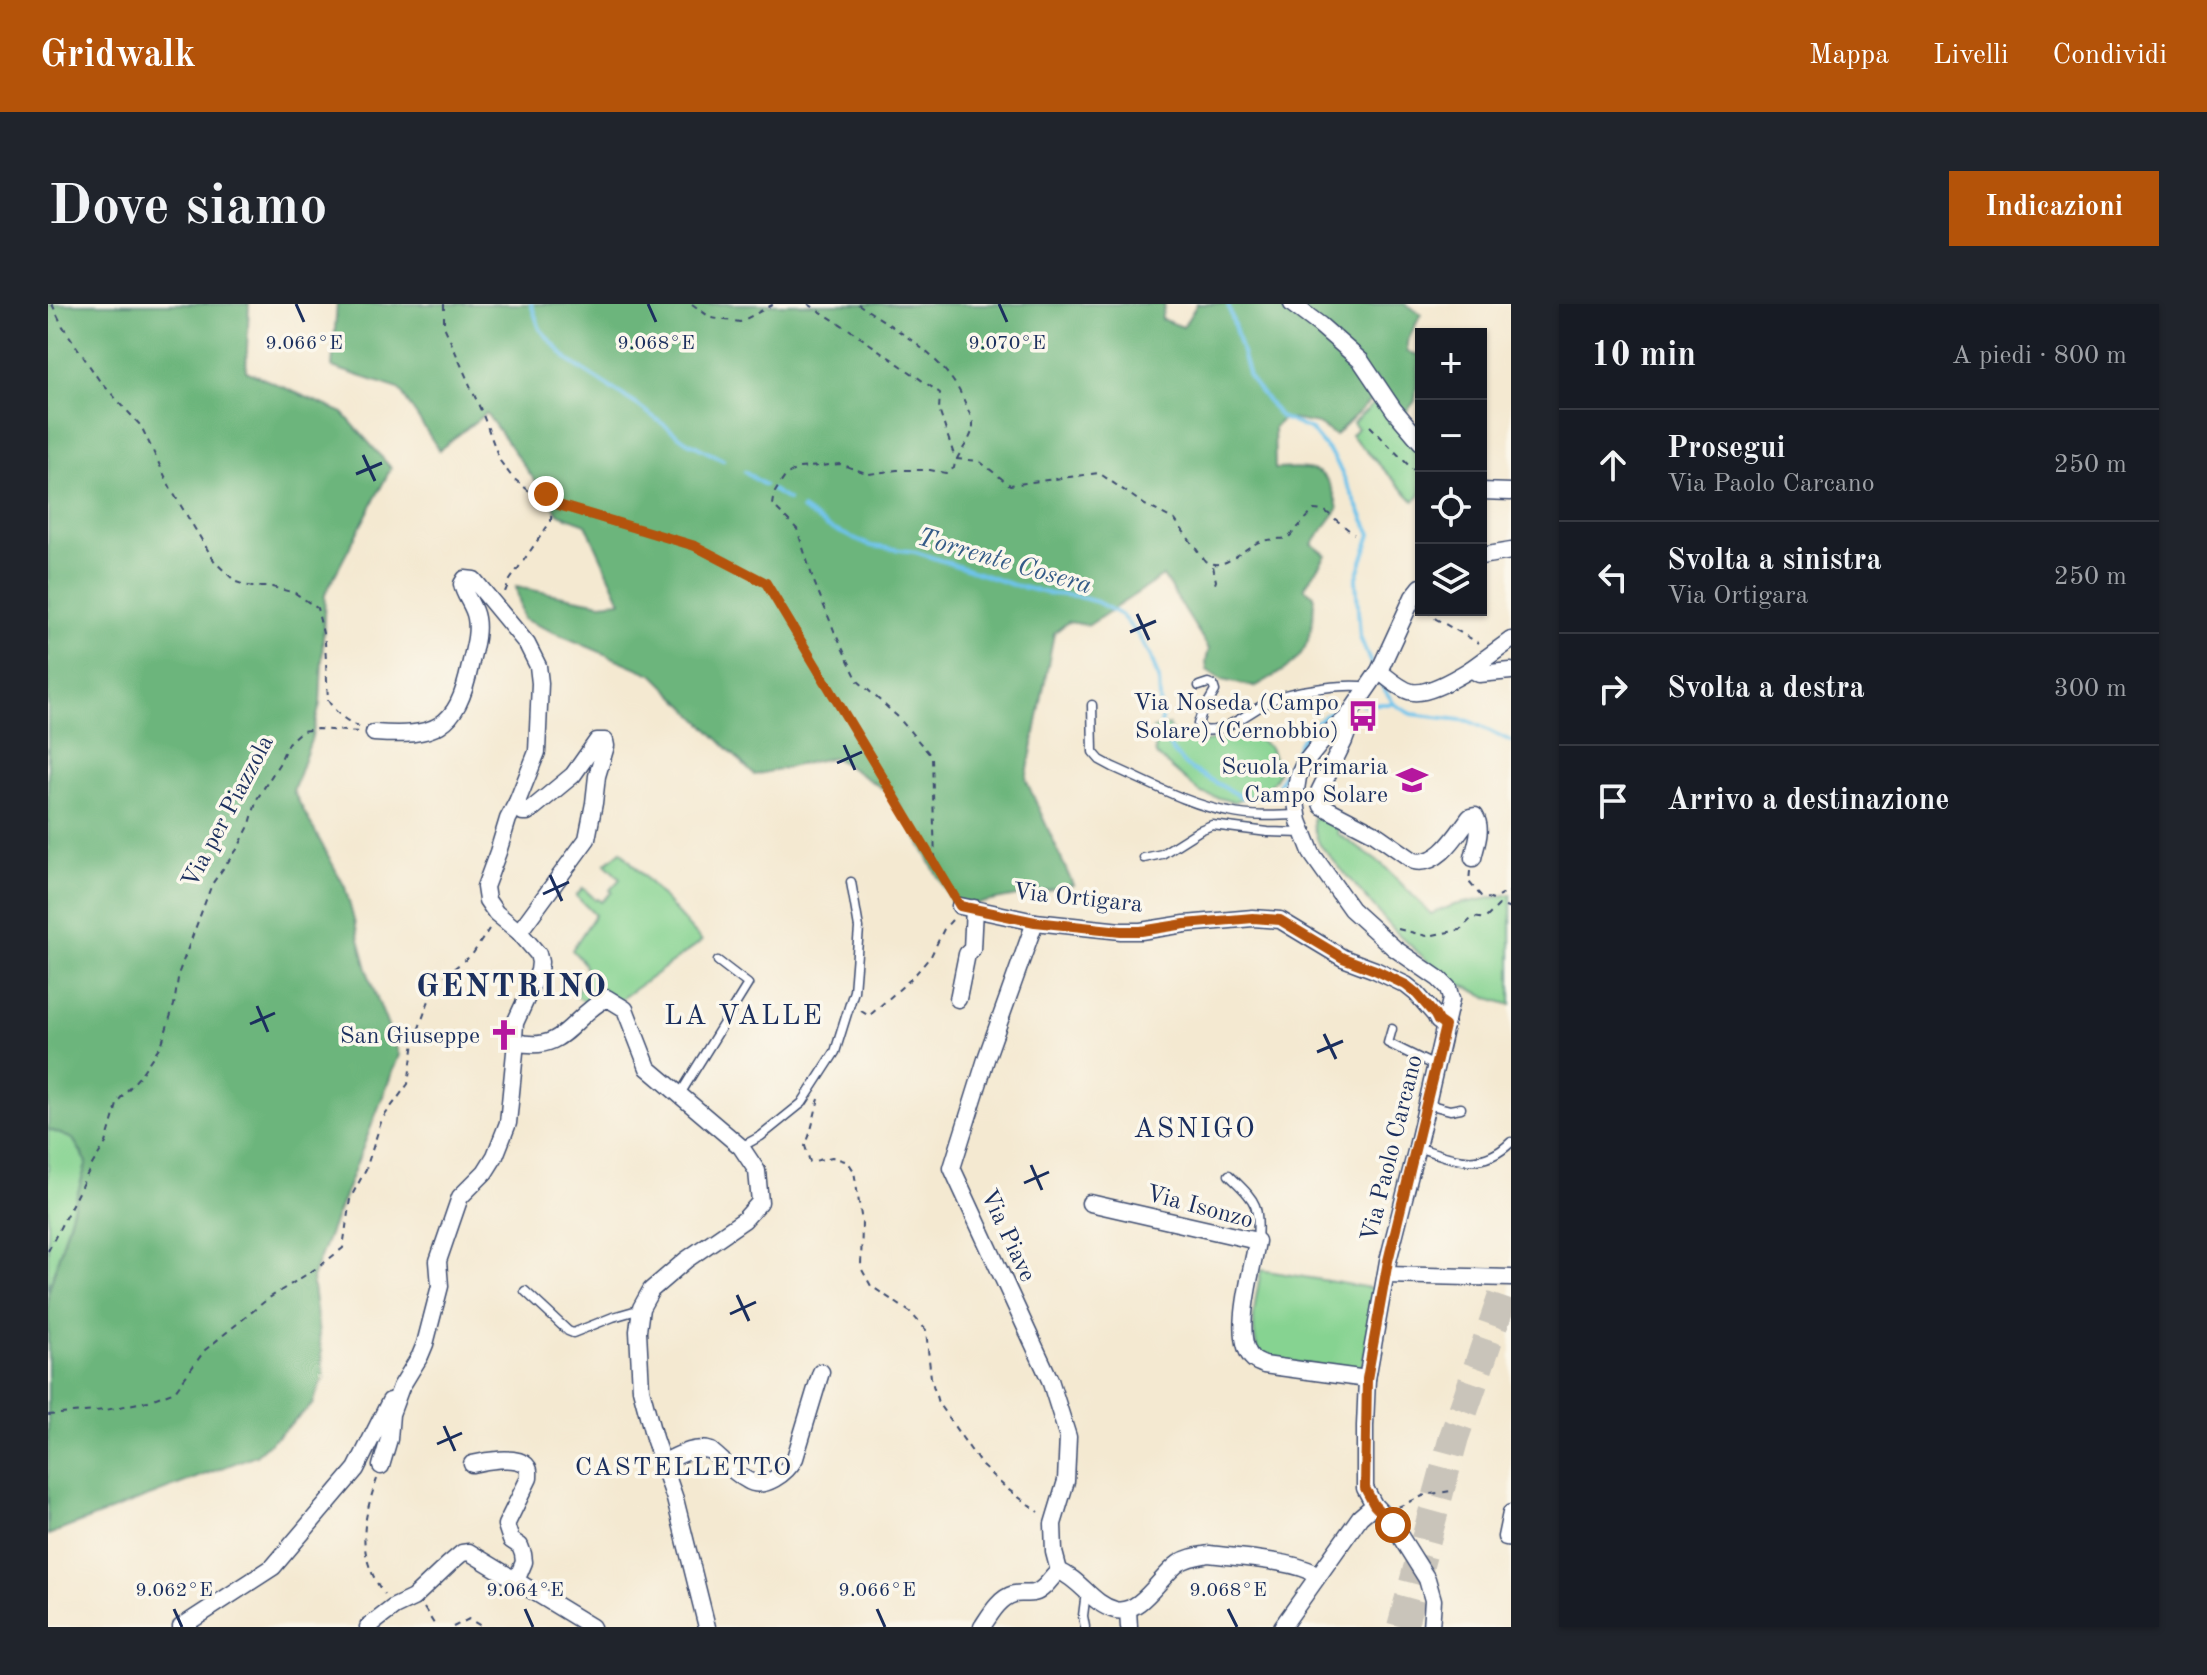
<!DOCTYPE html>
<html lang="it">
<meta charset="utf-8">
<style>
:root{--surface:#171b24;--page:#20242c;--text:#f1f3f6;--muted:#9ea1a6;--line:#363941;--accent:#b45309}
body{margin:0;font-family:"Old Standard TT",serif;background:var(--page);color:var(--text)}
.controls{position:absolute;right:24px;top:24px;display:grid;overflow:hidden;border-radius:0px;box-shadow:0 2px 6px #0004}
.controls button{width:72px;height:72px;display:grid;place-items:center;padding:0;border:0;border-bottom:2px solid var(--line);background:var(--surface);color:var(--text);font:40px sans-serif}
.stop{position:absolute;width:24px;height:24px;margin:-18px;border:6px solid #b45309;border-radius:50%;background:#fff}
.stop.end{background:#b45309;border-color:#fff;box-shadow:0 2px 8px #0008}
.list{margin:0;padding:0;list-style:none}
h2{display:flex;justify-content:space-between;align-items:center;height:104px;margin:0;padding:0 32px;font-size:34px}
h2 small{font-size:26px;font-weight:400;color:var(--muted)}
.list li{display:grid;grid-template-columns:52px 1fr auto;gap:24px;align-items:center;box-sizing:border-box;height:112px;padding:0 32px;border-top:2px solid var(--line)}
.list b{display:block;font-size:30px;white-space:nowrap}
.list p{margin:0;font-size:26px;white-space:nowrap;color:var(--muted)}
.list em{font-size:26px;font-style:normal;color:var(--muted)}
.icon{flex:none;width:44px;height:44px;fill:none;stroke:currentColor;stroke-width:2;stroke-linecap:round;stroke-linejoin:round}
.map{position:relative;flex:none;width:1463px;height:1323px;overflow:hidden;border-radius:0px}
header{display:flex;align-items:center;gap:48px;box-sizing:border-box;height:112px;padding:0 40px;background:var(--accent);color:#fff}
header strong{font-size:38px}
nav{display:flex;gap:44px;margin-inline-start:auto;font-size:28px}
.intro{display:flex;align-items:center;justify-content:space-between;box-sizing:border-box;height:192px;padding:0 48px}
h1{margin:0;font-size:56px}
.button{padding:20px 36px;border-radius:0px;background:var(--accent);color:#fff;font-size:28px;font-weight:700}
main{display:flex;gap:48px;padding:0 48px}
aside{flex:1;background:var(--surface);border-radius:0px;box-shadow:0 2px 6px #0004}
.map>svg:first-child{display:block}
.green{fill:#86d391;stroke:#508178;stroke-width:2}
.forest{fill:#6cb57b;stroke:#44726c;stroke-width:2}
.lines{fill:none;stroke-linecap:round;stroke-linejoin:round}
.stream{stroke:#6ec3eb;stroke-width:4}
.highway-tunnel{stroke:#c9c4ba;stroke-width:30;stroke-dasharray:30 15;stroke-linecap:butt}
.lane-casing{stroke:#3c4b6f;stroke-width:11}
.street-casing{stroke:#3c4b6f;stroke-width:19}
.path{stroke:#3c4b6f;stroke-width:2;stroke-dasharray:6 6;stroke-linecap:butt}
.lane{stroke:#fff;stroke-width:8}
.street{stroke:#fff;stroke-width:16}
.route{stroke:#b45309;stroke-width:10}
.ticks{fill:none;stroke:#1b2f5e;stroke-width:3}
.labels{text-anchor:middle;stroke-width:7;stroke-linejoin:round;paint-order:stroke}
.poi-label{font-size:24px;fill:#1b2f5e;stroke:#fbf7ec;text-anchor:end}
.street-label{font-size:24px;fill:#1b2f5e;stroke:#fbf7ec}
.water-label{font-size:26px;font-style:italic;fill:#345b88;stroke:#fbf7ec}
.neighbourhood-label{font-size:26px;letter-spacing:2px;fill:#1b2f5e;stroke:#fbf7ec}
.quarter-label{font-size:28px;letter-spacing:2px;fill:#1b2f5e;stroke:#fbf7ec}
.district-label{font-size:32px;font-weight:bold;letter-spacing:2px;fill:#1b2f5e;stroke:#fbf7ec}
.ticks-label{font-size:20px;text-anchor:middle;fill:#1b2f5e;stroke:#fbf7ec;stroke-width:7;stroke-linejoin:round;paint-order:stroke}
</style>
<header>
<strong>Gridwalk</strong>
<nav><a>Mappa</a><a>Livelli</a><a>Condividi</a></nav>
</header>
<div class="intro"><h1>Dove siamo</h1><a class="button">Indicazioni</a></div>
<main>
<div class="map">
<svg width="1463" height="1323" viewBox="0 0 1463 1323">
<rect width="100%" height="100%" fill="#fbf7ec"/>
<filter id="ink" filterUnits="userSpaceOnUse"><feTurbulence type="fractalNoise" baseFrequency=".0125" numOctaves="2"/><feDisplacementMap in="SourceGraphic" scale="16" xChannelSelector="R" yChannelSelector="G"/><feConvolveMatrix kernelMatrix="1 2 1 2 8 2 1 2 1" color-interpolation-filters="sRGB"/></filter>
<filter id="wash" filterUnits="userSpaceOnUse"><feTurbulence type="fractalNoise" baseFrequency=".006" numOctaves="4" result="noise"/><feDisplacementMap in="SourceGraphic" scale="32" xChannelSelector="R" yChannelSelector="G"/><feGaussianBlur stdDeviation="1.8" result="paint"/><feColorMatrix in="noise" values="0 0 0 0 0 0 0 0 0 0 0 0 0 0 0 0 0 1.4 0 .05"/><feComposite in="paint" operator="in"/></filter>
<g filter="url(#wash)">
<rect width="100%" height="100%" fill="#f4e9d1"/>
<g class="green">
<polygon points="1329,96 1373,144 1373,189 1366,197 1303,131 1309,124 1305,119"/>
<polygon points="1121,421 1123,428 1147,440 1167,436 1184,437 1204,431 1222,444 1231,466 1227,475 1217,487 1185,498 1153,489 1108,451 1105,425"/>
<path d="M 1267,506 L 1292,520 L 1289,529 L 1335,561 L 1383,610 L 1406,601 L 1463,590 L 1463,701 L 1444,695 L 1395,672 L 1345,625 L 1272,541 C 1266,528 1263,520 1267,506 Z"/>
<polygon points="573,547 654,637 567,699 544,702 527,691 539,668 535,658 524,646 547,611 528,592 535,584 548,596 550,595 553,598 564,588 562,586 572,575 557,560"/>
<polygon points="0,825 25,835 39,858 0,989"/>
<path d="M 1213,966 L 1329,985 L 1313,1069 L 1227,1055 L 1210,1048 C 1201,1017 1208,997 1213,966 Z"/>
</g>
<g class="forest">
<polygon points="0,0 201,0 198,67 295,109 343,164 277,290 272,400 263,436 245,487 297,583 322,676 351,751 264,974 276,1071 264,1101 208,1151 0,1231 0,989 39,858 25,835 0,825"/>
<path d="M 289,0 L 1117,0 L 1113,15 L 1135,23 L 1149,0 L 1357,0 L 1373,10 L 1359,38 L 1359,48 L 1372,51 L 1367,97 L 1357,110 L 1327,74 L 1327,92 L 1287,131 L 1270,120 L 1236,114 L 1226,123 L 1227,165 C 1267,163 1281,162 1290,205 L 1264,240 L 1278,251 L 1256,284 L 1266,291 C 1266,314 1264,341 1246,358 C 1236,368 1219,375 1207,383 L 1174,376 L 1159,366 L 1158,357 L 1161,345 L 1115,272 L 1041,321 L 1020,318 L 1006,329 L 978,476 L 1025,581 L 907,604 L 846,492 L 785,453 L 706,471 L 606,371 L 475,315 L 468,283 L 553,299 L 573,297 L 538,220 L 511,210 L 438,109 L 391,146 L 351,85 L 284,63 Z"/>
</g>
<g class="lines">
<g class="stream">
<polyline points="483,0 492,25 521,57 588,100 638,137 675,156"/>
<polyline points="1180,0 1201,73 1232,113 1263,126 1287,155 1323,230 1308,276 1312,333 1325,365"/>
<polyline points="697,168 716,181"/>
<polyline points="724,186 740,196"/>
<polyline points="754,205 780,223 823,242 868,248 965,281 1003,290 1028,292 1049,298 1073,311 1090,331 1103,353 1111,376 1114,431 1126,449 1138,462 1195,494 1216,492 1229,484 1253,436 1267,419 1287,404 1301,400"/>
<polyline points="1331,377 1346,400 1364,410 1421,417 1463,437"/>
<polyline points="1314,400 1346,400"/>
</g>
</g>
</g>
<g filter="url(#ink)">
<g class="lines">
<polyline class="highway-tunnel" points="1354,1323 1406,1133 1463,969"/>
<defs>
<g id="lane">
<path d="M 1151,382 L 1160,379 L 1165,381 L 1167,387 L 1153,411 L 1150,420 L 1155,426 C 1179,431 1209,400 1233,392 C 1255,386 1298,379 1319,383"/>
<path d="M 1044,401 L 1045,448 L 1052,456 L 1065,463 C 1102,479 1141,501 1181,508 C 1203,513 1227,512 1250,511"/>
<polyline points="1096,554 1114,550 1152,526 1164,521 1220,528 1255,529"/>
<polyline points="1344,725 1340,739 1387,762"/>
<polyline points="632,790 700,680 670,657"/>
<polyline points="1379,800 1402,806 1413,804"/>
<polyline points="693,843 713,832 754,799 787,748 806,687 811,624 803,578"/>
<path d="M 1369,843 C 1405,855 1433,868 1463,838"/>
<path d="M 1181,871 C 1207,897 1212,898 1209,937"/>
<polyline points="477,987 520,1027 525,1029 565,1013 593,1005"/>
<polyline points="1037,1323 1035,1312 1038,1288"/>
</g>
<g id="street">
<polyline points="1244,0 1272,21 1313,57 1346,106 1373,138"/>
<polyline points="1433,187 1463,188"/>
<polyline points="1433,252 1463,247"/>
<polyline points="1373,283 1365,293 1331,367 1298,415 1280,430 1256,460 1250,473 1247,492 1251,517 1264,550 1303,605 1346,644 1391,675 1400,684 1403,695 1369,843 1340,957 1319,1075 1317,1122 1317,1184 1326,1201 1345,1221 1379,1275 1385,1296 1383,1323"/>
<polyline points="1423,365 1463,336"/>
<path d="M 1331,367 C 1340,374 1353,386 1364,388 C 1380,391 1410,373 1423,365 L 1431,370 L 1463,367"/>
<path d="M 1298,415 L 1299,429 L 1296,437 L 1271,488 L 1271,493 L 1274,502 L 1326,529 L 1366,557 C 1391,563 1409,530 1422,513 L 1427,512 C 1435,525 1428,540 1425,554"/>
<path d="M 326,429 C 386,433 409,426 422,362 C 425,347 431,330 428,314 C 426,301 416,292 414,280 L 417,275 L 426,276 L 479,340 L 490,362 L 492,379 L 489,448 L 469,498 L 460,515 L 450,548 L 437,583 L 439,596 L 448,609 L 471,628 L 490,650 L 492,658 L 491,667 L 467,719 L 466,734 L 468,738 L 460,819 L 447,852 L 437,868 L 412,893 L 390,957 L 392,982 L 377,1040 L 372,1052 L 353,1083 L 343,1110 L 341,1135 L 333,1162"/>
<polyline points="469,498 475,508 479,508 485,504 525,471 549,437 557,437 558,442 549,472 546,499 539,535 471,628"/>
<polyline points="912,602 987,618 1073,627 1093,627 1137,620 1205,614 1232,616 1295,654 1327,666 1358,681 1368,689 1387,711 1390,717 1397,722"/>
<polyline points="987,618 939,752 904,864 1002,1076 1020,1133 1018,1177 1005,1220 1006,1248 1011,1267"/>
<polyline points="910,695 919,650 924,645 926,604"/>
<path d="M 468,738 C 517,750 522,713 559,694 L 577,705 L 600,764 L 693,843 L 709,867 L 712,898 L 696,916 L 638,956 L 603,986 L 593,1004 L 590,1027 L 593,1085 L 606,1134 L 627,1195 L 659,1323"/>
<path d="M 1042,899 L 1209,937 C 1205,964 1183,1034 1205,1055 C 1208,1058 1212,1059 1216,1061 L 1319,1075"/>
<polyline points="1338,971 1463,974"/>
<path d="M 614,1159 C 629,1152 646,1141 663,1147 C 674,1156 686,1169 699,1176 C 716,1187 739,1169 747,1154 L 773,1068"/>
<path d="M 424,1160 C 436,1157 468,1151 478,1161 C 482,1165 481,1168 481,1174 L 458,1221 L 463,1236 L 472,1242 L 475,1250 L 476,1258 L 468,1277"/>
<polyline points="1463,1209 1458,1233 1463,1234"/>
<path d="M 1011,1267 C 1033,1276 1044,1300 1067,1306 C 1093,1311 1112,1272 1131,1259 C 1140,1253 1150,1252 1161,1250 C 1191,1254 1246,1256 1270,1271"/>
<polyline points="1080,1306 1081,1323"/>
<polyline points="133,1323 225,1263 308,1165 342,1097"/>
<polyline points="320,1323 346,1303 365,1294 401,1260 414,1249 421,1248 544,1323"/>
<path d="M 934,1323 C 942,1311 951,1294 966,1290 C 975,1288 985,1292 992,1286 C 1000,1281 1004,1272 1011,1267"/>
<polyline points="1234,1323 1312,1213 1326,1201"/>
</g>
</defs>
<use href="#lane" class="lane-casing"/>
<use href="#street" class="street-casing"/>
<g class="path">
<path d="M 4,0 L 14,21 L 51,76 L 93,122 L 124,187 L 167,258 L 188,278 L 204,283 L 224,283 L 247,289 L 269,304 L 277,338 L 280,396 C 287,409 298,417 311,423"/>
<polyline points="396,0 396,22 435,111 452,157 464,173 481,187 498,190 504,199 647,242 718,279 886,557"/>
<polyline points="644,0 663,14 692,18 726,0"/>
<polyline points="760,0 802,26 892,89 891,106 907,154"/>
<path d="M 810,0 C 850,27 900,54 918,101 C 920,106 924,114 925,119 C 926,136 908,149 906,164 L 898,169 L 882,166 L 849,166 L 821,170 L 792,160 L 751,164 L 739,170 L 732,180 L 727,188 L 725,201 L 749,225 L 765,275 L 787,329 L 810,377 L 849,412 L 884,453 L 887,558 L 905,590"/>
<polyline points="1322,122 1373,174"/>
<path d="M 908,155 L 931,157 L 962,181 L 1051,169 L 1097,201 L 1127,216 L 1157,257 C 1178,269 1194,243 1214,237 C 1222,235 1232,235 1240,234 L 1266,206 L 1277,207 L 1306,230"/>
<polyline points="1165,262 1168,277 1166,282"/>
<polyline points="457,288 462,276 503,217 504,200"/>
<polyline points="1378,306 1388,315 1431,339"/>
<polyline points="1422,567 1421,578 1433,592 1445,596 1458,588 1463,588"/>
<polyline points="1350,625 1379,632 1412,626 1425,613 1437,615 1451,601 1463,605"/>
<polyline points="813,707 821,712 865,673 883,652 896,625 904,616"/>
<path d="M 771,795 C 766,811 764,828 757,842 L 762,858 L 784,853 L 800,858 L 806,867 L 814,918 L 813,964 L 823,982 L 862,1008 L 878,1026 L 883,1074 L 890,1099 L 934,1162 L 958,1184 L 991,1208"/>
<polyline points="0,947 45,859 58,839 70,797 91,773 114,739 126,701 131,668 164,580 190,544 202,520 209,495 231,460 240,439 253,427 269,425 312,428"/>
<polyline points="0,1111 58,1106 100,1097 127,1087 157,1046 221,994 272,962 295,944 302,895 318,865 334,815 360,780 366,738 380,699 388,682 401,668 424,651 441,625"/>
<path d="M 329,1175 C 314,1218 308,1250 336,1290"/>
<polyline points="1350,1203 1377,1191 1403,1187"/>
<polyline points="376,1304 388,1323"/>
<polyline points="405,1323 421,1315 435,1323"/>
</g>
<use href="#lane" class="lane"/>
<use href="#street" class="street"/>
</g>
</g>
<g class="lines" filter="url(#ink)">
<polyline class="route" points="498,190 504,199 647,242 718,279 912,602 987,618 1073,627 1093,627 1137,620 1205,614 1232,616 1295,654 1327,666 1358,681 1368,689 1387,711 1390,717 1397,722 1340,957 1319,1075 1317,1184 1326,1201 1345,1221"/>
</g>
<path class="ticks" d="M 248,0 L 256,18M 600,0 L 608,18M 951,0 L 959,18M 315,151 L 327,177M 308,170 L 334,159M 1089,310 L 1101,336M 1082,328 L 1108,317M 796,441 L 807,466M 789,459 L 814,448M 502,571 L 514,597M 495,590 L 521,578M 209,702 L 220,728M 202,720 L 227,709M 1276,730 L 1288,755M 1269,748 L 1295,737M 983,861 L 994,886M 976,879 L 1001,868M 689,991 L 701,1017M 682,1010 L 708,998M 396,1122 L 407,1147M 389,1140 L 414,1129M 126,1305 L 134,1323M 477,1305 L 485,1323M 829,1305 L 837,1323M 1180,1305 L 1189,1323"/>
<defs>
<symbol id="bus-bare" viewBox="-9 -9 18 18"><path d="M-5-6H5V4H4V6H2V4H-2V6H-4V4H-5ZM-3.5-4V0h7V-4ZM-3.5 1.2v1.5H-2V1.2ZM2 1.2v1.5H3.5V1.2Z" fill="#b5179e" stroke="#fbf7ec" stroke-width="2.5" paint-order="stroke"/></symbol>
<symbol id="school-bare" viewBox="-9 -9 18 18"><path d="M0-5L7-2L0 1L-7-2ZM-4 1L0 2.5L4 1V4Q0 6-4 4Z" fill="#b5179e" stroke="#fbf7ec" stroke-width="2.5" paint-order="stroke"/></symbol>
<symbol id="church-bare" viewBox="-9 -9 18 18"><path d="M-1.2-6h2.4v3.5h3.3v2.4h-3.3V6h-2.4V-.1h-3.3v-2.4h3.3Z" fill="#b5179e" stroke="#fbf7ec" stroke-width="2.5" paint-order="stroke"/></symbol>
</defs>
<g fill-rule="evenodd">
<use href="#bus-bare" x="1293" y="390" width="44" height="44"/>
<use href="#school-bare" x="1342" y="454" width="44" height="44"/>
<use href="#church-bare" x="434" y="709" width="44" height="44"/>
</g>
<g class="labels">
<g class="poi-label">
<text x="1291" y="406">Via Noseda (Campo<tspan x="1291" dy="28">Solare) (Cernobbio)</tspan></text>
<text x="1340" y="470">Scuola Primaria<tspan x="1340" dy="28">Campo Solare</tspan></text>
<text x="432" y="739">San Giuseppe</text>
</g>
<g class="street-label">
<text transform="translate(179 507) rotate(-62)" y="8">Via per Piazzola</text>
<text transform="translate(1030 593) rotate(6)" y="8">Via Ortigara</text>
<text transform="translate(1343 844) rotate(-76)" y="8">Via Paolo Carcano</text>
<text transform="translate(1152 902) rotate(15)" y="8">Via Isonzo</text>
<text transform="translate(961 931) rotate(65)" y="8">Via Piave</text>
</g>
<g class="water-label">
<text transform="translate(957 256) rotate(16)" y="9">Torrente Cosera</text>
</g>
<g class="neighbourhood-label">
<text x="636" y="1171">CASTELLETTO</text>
</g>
<g class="quarter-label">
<text x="696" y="720">LA VALLE</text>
<text x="1147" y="833">ASNIGO</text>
</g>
<g class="district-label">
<text x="464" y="692">GENTRINO</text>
</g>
</g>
<g class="ticks-label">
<text x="959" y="45">9.070°E</text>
<text x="256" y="45">9.066°E</text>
<text x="608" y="45">9.068°E</text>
<text x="126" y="1292">9.062°E</text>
<text x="477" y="1292">9.064°E</text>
<text x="829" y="1292">9.066°E</text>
<text x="1180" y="1292">9.068°E</text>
</g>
</svg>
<div class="controls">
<button>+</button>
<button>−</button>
<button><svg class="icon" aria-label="locate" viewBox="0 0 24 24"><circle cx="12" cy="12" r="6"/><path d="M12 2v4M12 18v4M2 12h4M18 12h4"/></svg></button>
<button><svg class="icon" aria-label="layers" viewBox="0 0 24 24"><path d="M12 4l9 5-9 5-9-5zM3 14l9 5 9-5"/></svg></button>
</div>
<div class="stop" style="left:1345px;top:1221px"></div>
<div class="stop end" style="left:498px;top:190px"></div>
</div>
<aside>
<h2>10 min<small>A piedi · 800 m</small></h2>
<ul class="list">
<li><svg class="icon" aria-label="ahead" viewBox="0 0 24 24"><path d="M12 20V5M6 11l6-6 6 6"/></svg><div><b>Prosegui</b><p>Via Paolo Carcano</p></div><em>250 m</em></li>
<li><svg class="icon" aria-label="left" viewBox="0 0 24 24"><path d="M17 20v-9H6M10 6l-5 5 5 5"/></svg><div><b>Svolta a sinistra</b><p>Via Ortigara</p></div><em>250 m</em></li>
<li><svg class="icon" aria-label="right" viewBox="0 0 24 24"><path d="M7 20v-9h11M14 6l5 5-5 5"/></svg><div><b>Svolta a destra</b></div><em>300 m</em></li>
<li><svg class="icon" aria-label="arrive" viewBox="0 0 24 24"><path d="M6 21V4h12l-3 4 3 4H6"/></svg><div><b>Arrivo a destinazione</b></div></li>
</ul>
</aside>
</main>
